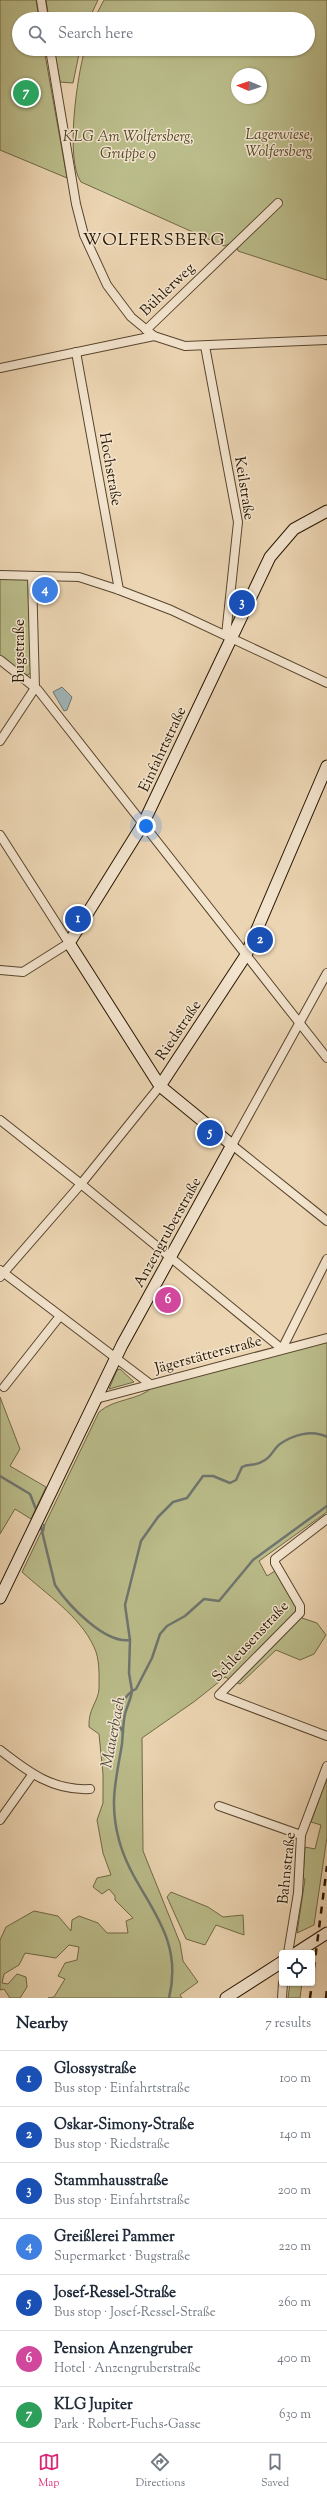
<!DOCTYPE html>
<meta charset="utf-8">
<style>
:root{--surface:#fff;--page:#f6f6f7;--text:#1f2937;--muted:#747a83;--line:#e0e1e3;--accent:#db2777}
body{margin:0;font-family:"Sorts Mill Goudy",serif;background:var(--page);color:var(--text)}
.controls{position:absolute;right:12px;bottom:12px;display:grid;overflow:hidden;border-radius:4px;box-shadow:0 1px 3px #0004}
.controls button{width:36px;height:36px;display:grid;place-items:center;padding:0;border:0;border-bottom:1px solid var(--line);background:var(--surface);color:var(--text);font:20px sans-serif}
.compass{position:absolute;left:231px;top:68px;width:36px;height:36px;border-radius:50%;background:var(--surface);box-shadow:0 1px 3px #0004;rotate:272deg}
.you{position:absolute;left:146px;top:826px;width:14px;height:14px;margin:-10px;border:3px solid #fff;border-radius:50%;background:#1a73e8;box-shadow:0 0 0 6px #1a73e833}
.badge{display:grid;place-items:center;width:26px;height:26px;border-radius:50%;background:var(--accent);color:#fff;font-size:13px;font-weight:700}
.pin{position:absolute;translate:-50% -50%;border:2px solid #fff;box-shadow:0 1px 4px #0006}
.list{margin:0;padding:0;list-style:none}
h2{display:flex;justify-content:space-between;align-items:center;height:52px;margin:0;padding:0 16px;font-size:17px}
h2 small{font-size:13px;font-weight:400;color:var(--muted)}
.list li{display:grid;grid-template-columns:26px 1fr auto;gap:12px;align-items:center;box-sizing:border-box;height:56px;padding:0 16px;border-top:1px solid var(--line)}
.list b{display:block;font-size:15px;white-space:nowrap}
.list p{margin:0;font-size:13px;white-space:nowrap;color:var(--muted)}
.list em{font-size:13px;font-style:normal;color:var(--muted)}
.icon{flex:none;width:22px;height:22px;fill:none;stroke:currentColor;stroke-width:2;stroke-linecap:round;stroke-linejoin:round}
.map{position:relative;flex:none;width:327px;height:1998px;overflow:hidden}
.search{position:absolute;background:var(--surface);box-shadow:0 1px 3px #0004;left:12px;right:12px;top:12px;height:44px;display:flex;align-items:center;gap:10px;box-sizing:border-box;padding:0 14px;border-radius:22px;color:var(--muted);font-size:15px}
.sheet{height:444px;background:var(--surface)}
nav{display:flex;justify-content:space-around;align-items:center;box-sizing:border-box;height:56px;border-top:1px solid var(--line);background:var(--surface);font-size:11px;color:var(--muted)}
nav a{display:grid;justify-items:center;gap:2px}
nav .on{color:var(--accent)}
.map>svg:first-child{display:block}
.green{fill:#babc8a;stroke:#706845;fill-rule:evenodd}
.water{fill:#9fb5b9;stroke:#6f756f}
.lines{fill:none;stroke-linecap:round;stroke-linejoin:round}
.stream{stroke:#6f756f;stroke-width:2.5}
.street-casing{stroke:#58452d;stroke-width:10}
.secondary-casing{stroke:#261500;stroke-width:13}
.street{stroke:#f3e4ce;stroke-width:8}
.secondary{stroke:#f3e4ce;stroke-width:11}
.rail{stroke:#261500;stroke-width:2.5;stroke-dasharray:7 7;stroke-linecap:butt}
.labels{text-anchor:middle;stroke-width:3;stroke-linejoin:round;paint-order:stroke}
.park-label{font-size:15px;font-style:italic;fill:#524729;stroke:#f3e4ce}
.street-label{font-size:15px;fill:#261500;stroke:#f3e4ce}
.water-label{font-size:16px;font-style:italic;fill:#504d41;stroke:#f3e4ce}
.quarter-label{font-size:17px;letter-spacing:1px;fill:#261500;stroke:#f3e4ce}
</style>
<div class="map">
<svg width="327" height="1998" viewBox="0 0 327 1998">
<rect width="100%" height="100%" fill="#ecd5b3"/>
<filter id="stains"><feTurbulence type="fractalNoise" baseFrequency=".005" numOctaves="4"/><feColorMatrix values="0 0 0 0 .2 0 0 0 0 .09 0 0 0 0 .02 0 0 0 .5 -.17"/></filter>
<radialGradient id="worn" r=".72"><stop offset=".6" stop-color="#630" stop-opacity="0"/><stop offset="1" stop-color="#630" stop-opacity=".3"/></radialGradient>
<g class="green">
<polygon points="0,0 36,0 39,19 19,19 19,49 44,49 67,178 0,150"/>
<polygon points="46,0 98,0 89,19 49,19"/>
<path d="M 104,0 L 327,0 L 327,280 L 238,251 L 237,247 L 282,204 L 277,200 L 232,243 L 224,246 L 81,182 C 65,160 77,76 85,49 L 308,49 L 308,19 L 94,19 ZM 237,74 L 261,74 L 261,98 L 237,98 Z"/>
<polygon points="54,49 80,49 73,83 60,82"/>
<polygon points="0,578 28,579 30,582 31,672 28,675 22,674 0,656"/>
<polygon points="232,603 241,606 231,625"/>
<path d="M 327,1342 L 327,1512 L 259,1561 L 267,1576 L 275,1571 L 302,1618 L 317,1623 L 326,1635 L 314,1654 L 300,1660 L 276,1650 L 240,1684 L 225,1677 L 195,1701 L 142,1738 L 143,1851 L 180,1943 L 183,1961 L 198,1982 L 180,1995 L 182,1998 L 48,1998 L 54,1997 L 65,1979 L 58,1976 L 65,1963 L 77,1960 L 79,1947 L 69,1945 L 56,1958 L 25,1953 L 19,1965 L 4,1974 L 2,1983 L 8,1984 L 17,1974 L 26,1977 L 27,1987 L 20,1998 L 10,1998 L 4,1989 L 0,1990 L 0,1940 L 6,1927 L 34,1911 L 58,1916 L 71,1931 L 72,1920 L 79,1916 L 98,1923 L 107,1933 L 128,1933 L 126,1921 L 133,1918 L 115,1900 L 115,1896 L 109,1889 L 102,1894 L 93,1887 L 97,1878 L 111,1875 L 103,1853 L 97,1820 L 103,1803 L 103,1774 L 99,1734 L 89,1727 C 88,1709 98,1702 99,1689 C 99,1675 100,1659 94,1647 C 80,1616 46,1594 22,1572 L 99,1412 C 115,1398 138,1401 153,1387 Z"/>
<polygon points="120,1369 134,1382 109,1389 117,1370"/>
<polygon points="0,1397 20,1449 10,1466 46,1487 31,1519 15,1509 0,1534"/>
<polygon points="327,1777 327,1837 314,1925 297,1933 305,1879 303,1878 305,1847 315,1849 321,1825 311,1822"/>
<polygon points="171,1892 208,1907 223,1917 243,1915 244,1935 216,1925 205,1945 186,1939 167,1897"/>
<polygon points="290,1983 302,1983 300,1998 288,1998"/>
</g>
<polygon class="water" points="62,687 72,697 67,710 64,711 53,692"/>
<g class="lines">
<g class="stream">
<polyline points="0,1476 30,1494 37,1512"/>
<path d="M 40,1523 L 55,1585 C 68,1605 105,1644 130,1640"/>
<polyline points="43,1531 44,1525"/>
<path d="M 123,1732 C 113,1718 120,1701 132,1691 L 129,1673 L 130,1640 L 125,1605 L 141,1541 L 158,1517 L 173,1502 L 187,1498 L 203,1476 L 213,1476 L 230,1483 L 236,1480 L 242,1467 C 250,1463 255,1467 265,1460 C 272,1456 274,1448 280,1444 C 293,1435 312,1429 327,1437"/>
<path d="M 169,1998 C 186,1929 134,1897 119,1840 C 109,1803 116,1780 122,1744 C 123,1734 123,1723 125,1714 C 127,1706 131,1699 132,1691 L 136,1689 L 152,1658 L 160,1634 L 167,1626 L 185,1616 L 204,1599 L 219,1601 L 253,1560 L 327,1506"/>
</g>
<defs>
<g id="street">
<polyline points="41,0 44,19"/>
<polyline points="50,49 76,204 84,235 107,285 131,317 154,336 185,346 327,340"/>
<polyline points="146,330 278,203"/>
<polyline points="205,346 238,522 226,635"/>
<polyline points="76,352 119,590"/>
<polyline points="0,368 154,336"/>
<polyline points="0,575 79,577 119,590 171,610 327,683"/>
<polyline points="0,660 38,690 327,1058"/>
<polyline points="0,741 35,688 32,576"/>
<polyline points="0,835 69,943 23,972 0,970"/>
<polyline points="327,973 232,1145 327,1221"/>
<polyline points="0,1120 81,1184 282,1349 327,1259"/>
<polyline points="0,1270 150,1384"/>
<polyline points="0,1277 81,1184 160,1086"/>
<polyline points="4,1387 60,1316"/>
<polyline points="96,1399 327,1338"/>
<polyline points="327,1519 275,1559 275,1563 300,1606 300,1613 219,1695 327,1736"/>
<path d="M 0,1750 C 28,1772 53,1791 90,1789"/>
<polyline points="219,1806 301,1835"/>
<polyline points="0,1820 32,1775"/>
<polyline points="288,1953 298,1893 301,1835 327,1766"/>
<polyline points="282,1998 283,1983"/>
</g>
<g id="secondary">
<polyline points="160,1086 246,955 327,766"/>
<polyline points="0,1598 122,1345 232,1145 160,1086 69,943 143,824 270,557 294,529 327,511"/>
<polyline points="296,1953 327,1933"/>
<polyline points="226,1998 282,1962"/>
</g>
</defs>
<use href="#street" class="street-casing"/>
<use href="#secondary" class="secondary-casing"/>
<use href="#street" class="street"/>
<use href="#secondary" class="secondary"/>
<g class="rail">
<polyline points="312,1983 327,1866"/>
<polyline points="310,1998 312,1983"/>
<polyline points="326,1998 327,1988"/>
</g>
</g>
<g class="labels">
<g class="park-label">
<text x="279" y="139">Lagerwiese,<tspan x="279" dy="17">Wolfersberg</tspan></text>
<text x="128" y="141">KLG Am Wolfersberg,<tspan x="128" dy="17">Gruppe 9</tspan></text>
</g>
<g class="street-label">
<text transform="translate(167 289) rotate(-44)" y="5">Bühlerweg</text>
<text transform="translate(111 469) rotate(80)" y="5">Hochstraße</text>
<text transform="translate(245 488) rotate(81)" y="5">Keilstraße</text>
<text transform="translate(19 651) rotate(-90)" y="5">Bugstraße</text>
<text transform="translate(162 749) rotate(-65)" y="5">Einfahrtstraße</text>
<text transform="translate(178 1030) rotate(-56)" y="5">Riedstraße</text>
<text transform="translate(167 1232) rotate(-61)" y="5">Anzengruberstraße</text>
<text transform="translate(208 1354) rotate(-15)" y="5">Jägerstätterstraße</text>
<text transform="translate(250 1641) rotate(-47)" y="5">Schleusenstraße</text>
<text transform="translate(286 1868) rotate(-84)" y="5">Bahnstraße</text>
</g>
<g class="water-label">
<text transform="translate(112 1732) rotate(-79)" y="6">Mauerbach</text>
</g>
<g class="quarter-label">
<text x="154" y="245">WOLFERSBERG</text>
</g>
</g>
<rect width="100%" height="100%" filter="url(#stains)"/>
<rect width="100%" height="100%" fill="url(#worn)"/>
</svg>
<div class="controls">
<button><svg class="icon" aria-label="locate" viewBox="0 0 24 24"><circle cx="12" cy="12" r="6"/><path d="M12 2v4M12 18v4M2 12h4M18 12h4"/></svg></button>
</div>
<svg class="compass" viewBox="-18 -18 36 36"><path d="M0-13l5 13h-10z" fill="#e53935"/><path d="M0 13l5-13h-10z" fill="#747a83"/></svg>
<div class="you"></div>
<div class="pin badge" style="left:78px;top:919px;background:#1a4fb4">1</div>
<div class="pin badge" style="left:260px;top:940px;background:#1a4fb4">2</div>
<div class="pin badge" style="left:242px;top:603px;background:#1a4fb4">3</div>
<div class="pin badge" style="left:45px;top:590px;background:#3f7fe0">4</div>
<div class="pin badge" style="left:210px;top:1133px;background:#1a4fb4">5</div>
<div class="pin badge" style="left:168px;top:1300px;background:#d1479c">6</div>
<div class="pin badge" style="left:26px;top:93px;background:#2e9e5b">7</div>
<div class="search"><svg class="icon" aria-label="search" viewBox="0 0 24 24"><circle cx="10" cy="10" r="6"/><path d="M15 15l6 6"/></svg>Search here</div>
</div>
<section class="sheet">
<h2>Nearby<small>7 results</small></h2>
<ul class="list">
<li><span class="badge" style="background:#1a4fb4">1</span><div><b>Glossystraße</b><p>Bus stop · Einfahrtstraße</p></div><em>100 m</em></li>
<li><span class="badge" style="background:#1a4fb4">2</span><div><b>Oskar-Simony-Straße</b><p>Bus stop · Riedstraße</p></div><em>140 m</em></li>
<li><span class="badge" style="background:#1a4fb4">3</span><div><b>Stammhausstraße</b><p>Bus stop · Einfahrtstraße</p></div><em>200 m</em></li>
<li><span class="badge" style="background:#3f7fe0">4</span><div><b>Greißlerei Pammer</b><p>Supermarket · Bugstraße</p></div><em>220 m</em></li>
<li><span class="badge" style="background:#1a4fb4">5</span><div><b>Josef-Ressel-Straße</b><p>Bus stop · Josef-Ressel-Straße</p></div><em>260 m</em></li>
<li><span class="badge" style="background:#d1479c">6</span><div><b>Pension Anzengruber</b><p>Hotel · Anzengruberstraße</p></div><em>400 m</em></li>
<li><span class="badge" style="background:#2e9e5b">7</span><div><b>KLG Jupiter</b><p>Park · Robert-Fuchs-Gasse</p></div><em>630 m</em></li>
</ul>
</section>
<nav>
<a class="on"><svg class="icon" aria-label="map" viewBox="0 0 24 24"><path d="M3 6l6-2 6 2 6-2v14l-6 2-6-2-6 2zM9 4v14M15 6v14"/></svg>Map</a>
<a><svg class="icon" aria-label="directions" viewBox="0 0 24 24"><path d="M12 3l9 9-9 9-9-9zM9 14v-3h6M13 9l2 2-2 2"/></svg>Directions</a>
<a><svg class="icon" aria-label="saved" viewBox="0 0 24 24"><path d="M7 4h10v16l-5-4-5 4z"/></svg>Saved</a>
</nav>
